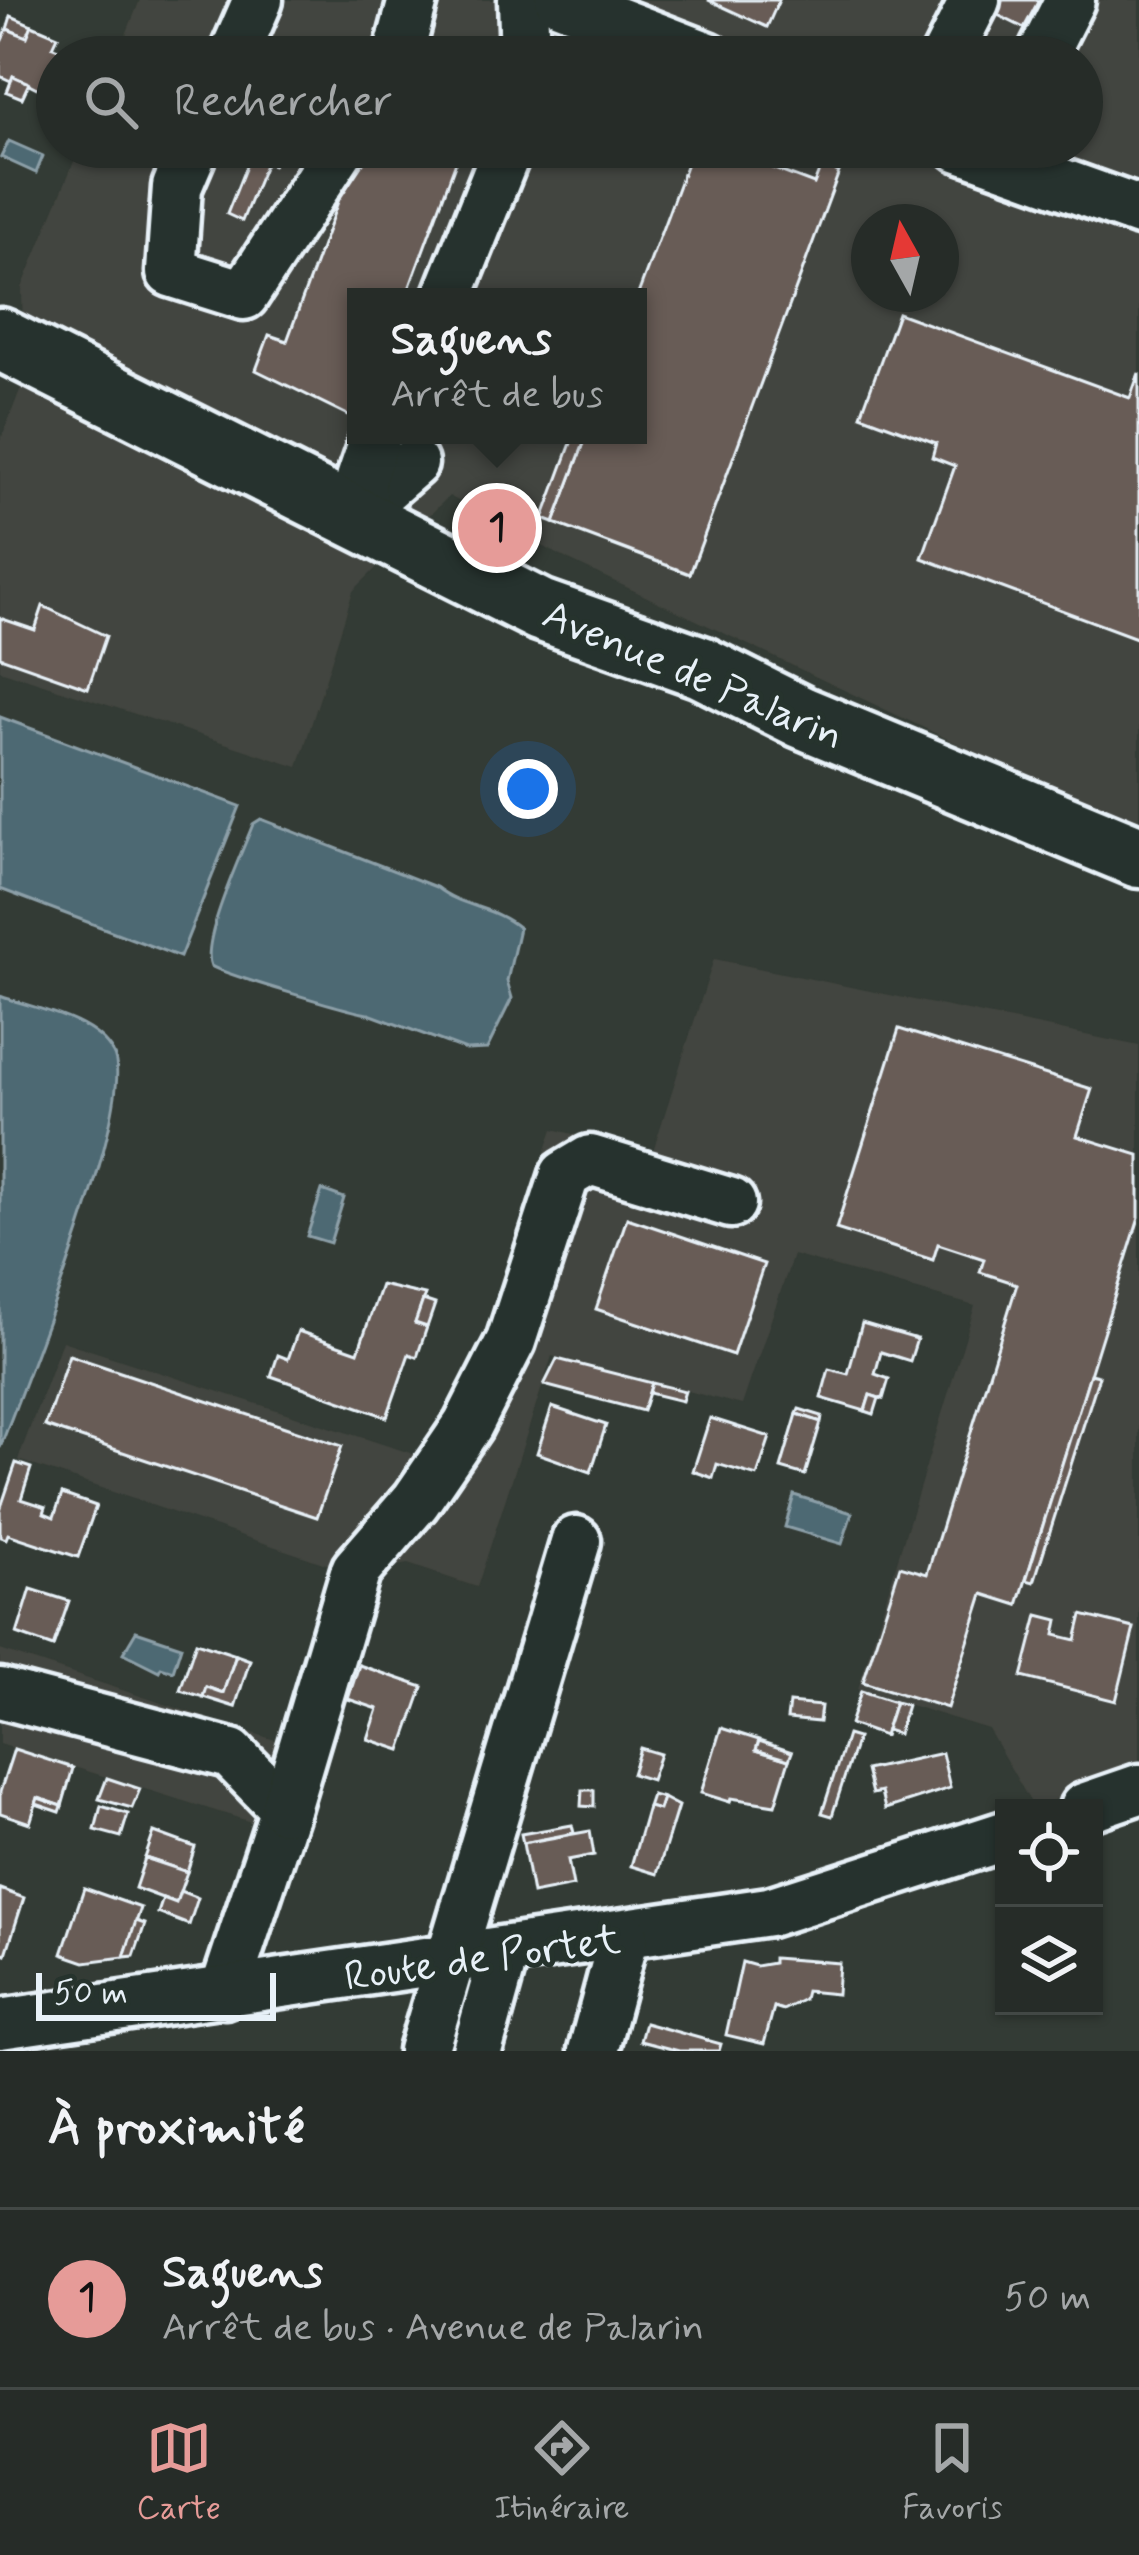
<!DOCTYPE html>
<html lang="fr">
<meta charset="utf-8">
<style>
:root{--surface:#262c28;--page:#2e3430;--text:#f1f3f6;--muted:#a4a7a8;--line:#424845;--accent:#e69b98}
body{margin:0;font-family:Mynerve,sans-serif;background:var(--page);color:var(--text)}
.controls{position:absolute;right:36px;bottom:36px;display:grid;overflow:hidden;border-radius:0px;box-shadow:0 3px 9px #0004}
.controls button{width:108px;height:108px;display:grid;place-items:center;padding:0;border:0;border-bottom:3px solid var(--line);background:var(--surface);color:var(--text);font:60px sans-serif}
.compass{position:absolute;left:851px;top:204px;width:108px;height:108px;border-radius:50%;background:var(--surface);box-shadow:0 3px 9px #0004;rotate:352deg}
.scale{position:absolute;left:36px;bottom:30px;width:240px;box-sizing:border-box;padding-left:12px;border:6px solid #e8f1f8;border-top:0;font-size:33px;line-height:42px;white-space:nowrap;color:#e8f1f8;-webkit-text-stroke:9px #26332d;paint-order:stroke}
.you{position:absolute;left:528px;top:789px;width:42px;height:42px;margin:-30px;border:9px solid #fff;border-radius:50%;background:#1a73e8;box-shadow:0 0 0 18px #1a73e833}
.badge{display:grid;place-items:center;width:78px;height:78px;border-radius:50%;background:var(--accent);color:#111;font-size:39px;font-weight:700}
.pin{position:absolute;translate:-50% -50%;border:6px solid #fff;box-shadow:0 3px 12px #0006}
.popup{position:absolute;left:347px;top:288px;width:300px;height:156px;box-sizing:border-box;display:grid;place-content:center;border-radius:0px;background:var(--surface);filter:drop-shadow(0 3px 9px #0005);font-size:39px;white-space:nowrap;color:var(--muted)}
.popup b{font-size:45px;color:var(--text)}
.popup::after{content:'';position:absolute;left:50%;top:100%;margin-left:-24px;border:24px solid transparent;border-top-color:var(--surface)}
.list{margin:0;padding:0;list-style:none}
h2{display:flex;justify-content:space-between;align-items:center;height:156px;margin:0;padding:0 48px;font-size:51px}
h2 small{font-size:39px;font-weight:400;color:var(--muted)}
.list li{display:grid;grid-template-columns:78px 1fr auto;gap:36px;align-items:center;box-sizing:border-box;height:180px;padding:0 48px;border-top:3px solid var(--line)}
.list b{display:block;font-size:45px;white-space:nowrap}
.list p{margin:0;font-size:39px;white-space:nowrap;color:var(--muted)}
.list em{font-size:39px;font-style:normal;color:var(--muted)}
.icon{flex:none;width:66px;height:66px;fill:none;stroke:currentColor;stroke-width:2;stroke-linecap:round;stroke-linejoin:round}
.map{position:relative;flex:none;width:1139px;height:2051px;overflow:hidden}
.search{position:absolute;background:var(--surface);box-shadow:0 3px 9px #0004;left:36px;right:36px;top:36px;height:132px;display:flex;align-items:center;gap:30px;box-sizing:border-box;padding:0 42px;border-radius:66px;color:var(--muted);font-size:45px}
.sheet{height:336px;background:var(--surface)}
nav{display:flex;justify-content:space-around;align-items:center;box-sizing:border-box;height:168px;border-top:3px solid var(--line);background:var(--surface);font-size:33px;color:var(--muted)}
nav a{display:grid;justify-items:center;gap:6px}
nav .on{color:var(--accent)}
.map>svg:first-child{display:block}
.built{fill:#43453f;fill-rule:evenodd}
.water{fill:#4e6973;stroke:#8c9fa8;stroke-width:3}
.building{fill:#685c57;stroke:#e8f1f8;stroke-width:3}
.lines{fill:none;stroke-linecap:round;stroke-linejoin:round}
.minor-casing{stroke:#e8f1f8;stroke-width:57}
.major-casing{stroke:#e8f1f8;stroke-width:69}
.minor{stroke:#26332d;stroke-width:48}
.major{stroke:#26332d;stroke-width:60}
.labels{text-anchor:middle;stroke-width:10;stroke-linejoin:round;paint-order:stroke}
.street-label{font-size:42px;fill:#e8f1f8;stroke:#26332d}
</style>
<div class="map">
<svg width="1139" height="2051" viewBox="0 0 1139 2051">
<rect width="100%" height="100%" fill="#333b35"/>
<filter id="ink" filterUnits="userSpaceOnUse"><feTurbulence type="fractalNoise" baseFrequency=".00833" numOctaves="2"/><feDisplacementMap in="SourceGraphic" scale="24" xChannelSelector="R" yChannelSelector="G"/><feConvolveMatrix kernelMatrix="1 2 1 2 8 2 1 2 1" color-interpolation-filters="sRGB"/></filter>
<g filter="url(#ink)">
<g class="built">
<path d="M 140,0 L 1139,0 L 1139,821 L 994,761 L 567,559 L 449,496 L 353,591 L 298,767 L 0,670 L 0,442 L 24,380 L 22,288 L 80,147 L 1082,147 L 1082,57 L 117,57 ZM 869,222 L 941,222 L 941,294 L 869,294 ZM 356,297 L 638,297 L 638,435 L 356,435 Z"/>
<polygon points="714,959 1139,1046 1139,1766 1034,1808 988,1729 858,1689 975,1306 793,1255 742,1405 552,1356 477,1587 408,1564 353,1573 18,1460 62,1341 441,1463 553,1129 652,1154"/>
<polygon points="0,1650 293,1746 271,1828 0,1744"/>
</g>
<g class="water">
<polygon points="9,141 43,156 36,173 1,157"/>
<polygon points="0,717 240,806 180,957 0,889"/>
<path d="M 261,819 L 436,887 C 462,908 494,906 519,928 L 507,981 L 512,998 L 487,1049 L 466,1050 L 369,1014 C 355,1013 223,974 211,966 C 200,942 242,853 253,824 Z"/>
<path d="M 0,996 C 35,1009 94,1018 113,1053 C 139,1098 23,1386 0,1448 Z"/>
<polygon points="322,1190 344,1198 330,1243 307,1236"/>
<polygon points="794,1495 852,1513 842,1544 785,1527"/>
<polygon points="136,1631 181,1646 173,1671 161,1667 159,1671 123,1653"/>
</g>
<g class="building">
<polygon points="708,0 779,0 767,27"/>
<polygon points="998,0 1039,0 1024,28 992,12"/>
<polygon points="11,16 32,25 27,37 7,29"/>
<polygon points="32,25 58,36 53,47 78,57 57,57 57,98 13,76 11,81 0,76 0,45 7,29 27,37"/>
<polygon points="296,38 312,44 307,57 288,57"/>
<polygon points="13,76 29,83 22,98 7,92"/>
<polygon points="253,147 280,147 273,165 250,156"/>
<polygon points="358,147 461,148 406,297 356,297 356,419 256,370 269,335 287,341"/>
<polygon points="693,147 716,147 814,184 821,166 839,172 690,574 554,523 587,435 638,435 637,297"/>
<polygon points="250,156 266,162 242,221 227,214"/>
<polygon points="898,313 1130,398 1139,373 1139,639 922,558 955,466 932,457 936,443 861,415"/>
<polygon points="574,435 587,435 554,523 543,519"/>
<polygon points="43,606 106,636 88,688 0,657 0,618 35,630"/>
<polygon points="899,1029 1092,1089 1077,1136 1139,1155 1139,1218 1018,1605 983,1594 947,1708 863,1682 900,1566 927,1574 1017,1284 980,1272 984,1259 938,1244 933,1260 836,1229"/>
<polygon points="627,1218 764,1264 733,1355 596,1309"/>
<polygon points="381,1285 425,1295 415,1323 427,1327 417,1357 409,1354 387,1417 271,1376 278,1355 288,1359 298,1331 358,1352"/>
<polygon points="423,1300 435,1304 427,1327 415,1323"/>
<polygon points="862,1323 917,1339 910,1361 881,1352 875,1374 889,1379 883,1399 870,1395 865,1411 821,1398 829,1369 848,1374"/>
<polygon points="69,1355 342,1446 317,1517 45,1426"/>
<polygon points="557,1359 652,1383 643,1411 544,1385"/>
<polygon points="1090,1374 1099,1376 1034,1582 1026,1580"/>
<polygon points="652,1383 685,1391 682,1401 649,1393"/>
<polygon points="870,1395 879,1398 874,1414 865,1411"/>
<polygon points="552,1407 606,1425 591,1472 537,1453"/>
<polygon points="799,1409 822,1416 821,1422 797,1414"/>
<polygon points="797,1414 821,1422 805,1475 781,1468"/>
<polygon points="710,1418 770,1437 757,1476 717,1464 713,1478 693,1471"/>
<polygon points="16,1463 31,1468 21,1499 46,1507 44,1513 54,1517 62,1494 96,1506 78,1557 8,1534 6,1539 0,1537 0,1510"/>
<polygon points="31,1589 69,1601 53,1647 17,1634"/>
<polygon points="1038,1615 1058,1620 1055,1635 1076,1640 1082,1615 1134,1628 1116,1701 1022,1677"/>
<polygon points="196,1642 236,1655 223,1693 206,1687 203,1697 180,1690"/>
<polygon points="236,1655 250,1660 235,1707 203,1697 206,1687 223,1693"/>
<polygon points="359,1665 423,1687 401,1750 368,1739 378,1709 348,1699"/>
<polygon points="861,1691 895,1702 884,1736 850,1724"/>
<polygon points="895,1702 907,1705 898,1734 886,1730"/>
<polygon points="789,1703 821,1706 819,1722 787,1719"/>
<polygon points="721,1728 759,1740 756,1750 789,1760 775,1805 731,1798 730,1802 701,1793"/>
<polygon points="847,1735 857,1738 832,1816 822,1813"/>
<polygon points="759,1741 792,1752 789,1760 756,1750"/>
<polygon points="640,1748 660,1754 651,1780 632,1774"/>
<polygon points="14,1749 73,1768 62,1806 38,1798 30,1823 0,1813 0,1792"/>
<polygon points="942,1753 950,1788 885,1809 881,1792 872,1794 866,1770"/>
<polygon points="107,1778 140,1789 132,1808 99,1799"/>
<polygon points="582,1790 594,1790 594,1807 581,1806"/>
<polygon points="652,1795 663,1798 659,1810 648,1807"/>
<polygon points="38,1798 62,1806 60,1812 36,1804"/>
<polygon points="663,1798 678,1806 657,1874 631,1866 648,1807 659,1810"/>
<polygon points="101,1806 128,1814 121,1837 95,1830"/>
<polygon points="572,1825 574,1833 523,1843 521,1834"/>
<polygon points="590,1831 594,1855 568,1860 573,1886 532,1894 523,1843"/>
<polygon points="154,1832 195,1847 187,1872 145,1858"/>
<polygon points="145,1858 187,1872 176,1903 135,1888"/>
<polygon points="84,1888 141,1908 124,1957 85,1962 62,1954"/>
<polygon points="0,1889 24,1898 6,1954 0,1952"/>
<polygon points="180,1891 198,1898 189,1925 158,1913 163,1898 176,1903"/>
<polygon points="136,1921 145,1924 134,1956 124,1957"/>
<polygon points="773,1958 839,1963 837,1994 806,1991 804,1999 783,2010 774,2007 764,2044 726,2035 742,1962 756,1966 773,1963"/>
<polygon points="645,2023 721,2044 719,2051 679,2051 640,2041"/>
</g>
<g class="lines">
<defs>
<g id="minor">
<polyline points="523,0 525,57"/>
<polyline points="560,0 708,57"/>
<polyline points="233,57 258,0"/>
<polyline points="398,57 413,0"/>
<polyline points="946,57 975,0"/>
<polyline points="1041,57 1070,0"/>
<polyline points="194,147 177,187 171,272 244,295 341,147"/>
<polyline points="960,147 1139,211"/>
<polyline points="448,297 508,147"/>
<polyline points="342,505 382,490 413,463"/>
<polyline points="364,521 361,479 376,435"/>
<polyline points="0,1693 231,1754 285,1809 224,1993"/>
<polyline points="1084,1808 1139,1789"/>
<polyline points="285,1809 356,1570 416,1501 468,1425 511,1341 565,1175 590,1160 731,1203"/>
<polyline points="0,2024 769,1912 1004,1836"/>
<polyline points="423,2051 576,1541"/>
<polyline points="477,2051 504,1954"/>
<polyline points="593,2051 624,1935"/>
</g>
<polyline id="major" points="0,339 540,610 701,667 801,717 1139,857"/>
</defs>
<use href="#minor" class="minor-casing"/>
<use href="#major" class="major-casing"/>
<use href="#minor" class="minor"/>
<use href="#major" class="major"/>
</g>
</g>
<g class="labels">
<g class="street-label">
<text transform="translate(694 673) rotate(23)" y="15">Avenue de Palarin</text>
<text transform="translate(482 1956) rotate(-8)" y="15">Route de Portet</text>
</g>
</g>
</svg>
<div class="controls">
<button><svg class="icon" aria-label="locate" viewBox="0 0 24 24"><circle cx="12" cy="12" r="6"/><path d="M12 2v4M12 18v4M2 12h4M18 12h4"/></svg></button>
<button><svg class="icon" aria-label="layers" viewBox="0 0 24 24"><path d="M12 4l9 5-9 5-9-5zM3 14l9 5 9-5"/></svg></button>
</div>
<svg class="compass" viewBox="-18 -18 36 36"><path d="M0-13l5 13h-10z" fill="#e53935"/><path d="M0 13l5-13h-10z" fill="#a4a7a8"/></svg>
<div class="scale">50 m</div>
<div class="you"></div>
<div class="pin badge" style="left:497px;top:528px">1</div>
<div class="popup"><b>Saguens</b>Arrêt de bus</div>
<div class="search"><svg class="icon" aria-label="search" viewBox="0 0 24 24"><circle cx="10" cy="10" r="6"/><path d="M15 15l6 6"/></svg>Rechercher</div>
</div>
<section class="sheet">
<h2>À proximité<small></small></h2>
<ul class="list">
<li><span class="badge">1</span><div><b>Saguens</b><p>Arrêt de bus · Avenue de Palarin</p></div><em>50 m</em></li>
</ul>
</section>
<nav>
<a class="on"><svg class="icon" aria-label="map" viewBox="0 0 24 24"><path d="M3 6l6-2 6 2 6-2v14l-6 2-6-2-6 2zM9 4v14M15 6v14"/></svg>Carte</a>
<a><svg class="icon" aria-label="directions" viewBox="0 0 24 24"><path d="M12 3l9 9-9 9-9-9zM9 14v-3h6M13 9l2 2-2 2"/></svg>Itinéraire</a>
<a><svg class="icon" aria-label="saved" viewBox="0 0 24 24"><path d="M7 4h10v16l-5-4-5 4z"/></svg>Favoris</a>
</nav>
